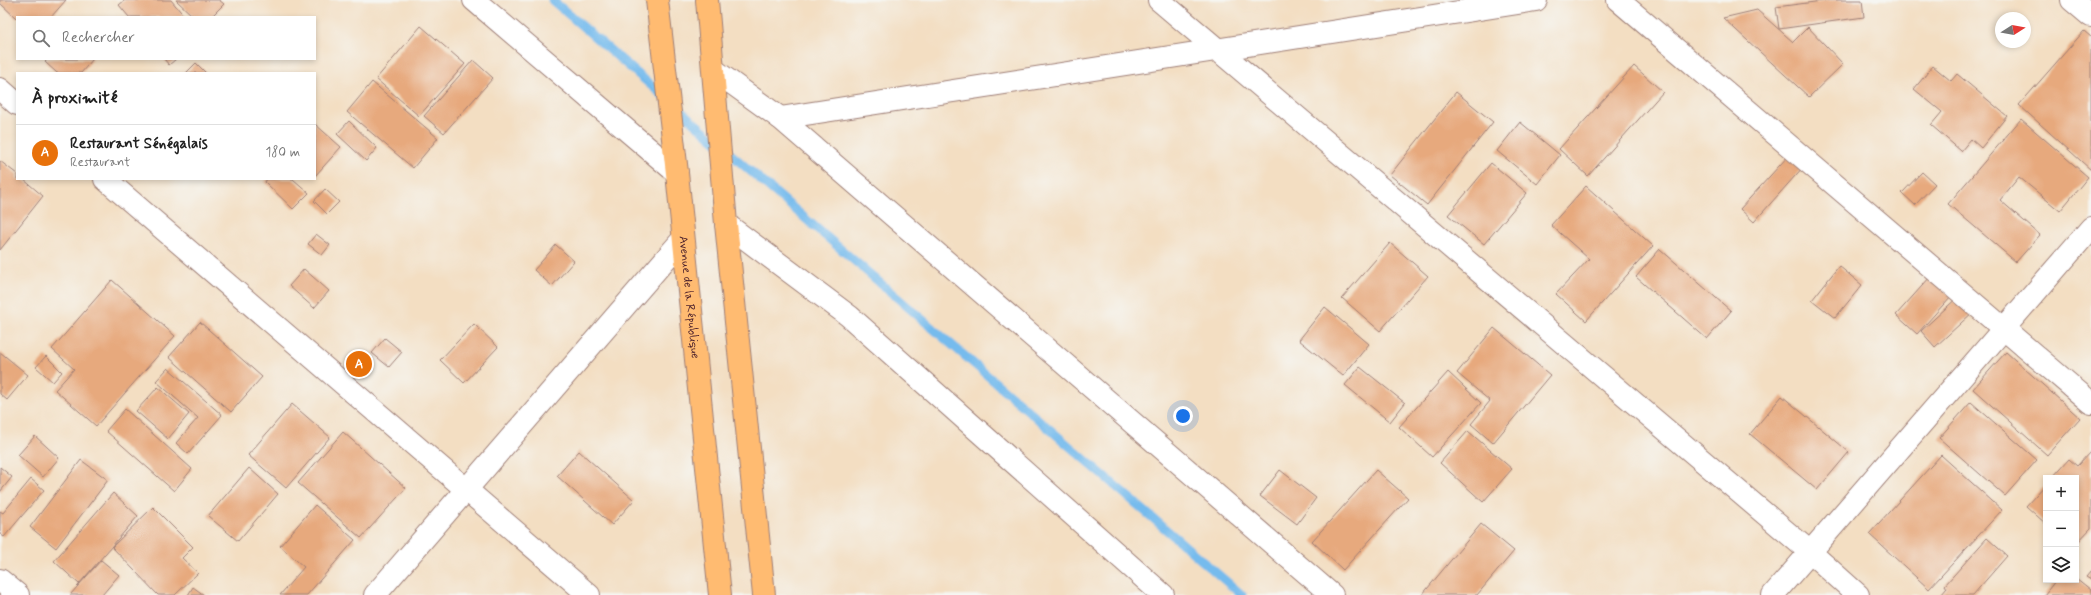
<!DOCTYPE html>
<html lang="fr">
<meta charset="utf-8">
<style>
:root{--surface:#fff;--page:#f6f6f6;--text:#222;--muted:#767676;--line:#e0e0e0;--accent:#1f6fb2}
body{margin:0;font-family:Mynerve,sans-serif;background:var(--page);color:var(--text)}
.controls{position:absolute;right:12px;bottom:12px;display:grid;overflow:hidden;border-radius:0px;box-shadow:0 2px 6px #0003}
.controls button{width:36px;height:36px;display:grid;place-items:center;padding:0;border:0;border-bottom:1px solid var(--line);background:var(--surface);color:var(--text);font:20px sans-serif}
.compass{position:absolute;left:1995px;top:12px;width:36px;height:36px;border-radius:50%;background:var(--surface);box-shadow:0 2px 6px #0003;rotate:79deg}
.you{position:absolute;left:1183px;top:416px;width:14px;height:14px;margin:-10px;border:3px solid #fff;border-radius:50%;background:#1a73e8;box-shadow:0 0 0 6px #1a73e833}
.badge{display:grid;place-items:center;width:26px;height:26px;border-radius:50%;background:var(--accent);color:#fff;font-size:13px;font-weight:700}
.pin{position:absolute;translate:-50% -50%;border:2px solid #fff;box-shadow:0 1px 4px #0006}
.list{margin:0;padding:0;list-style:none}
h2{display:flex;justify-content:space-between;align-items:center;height:52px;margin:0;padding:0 16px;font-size:17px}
h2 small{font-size:13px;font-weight:400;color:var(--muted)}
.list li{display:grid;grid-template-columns:26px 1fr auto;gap:12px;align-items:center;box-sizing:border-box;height:56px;padding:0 16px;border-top:1px solid var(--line)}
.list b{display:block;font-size:15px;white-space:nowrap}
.list p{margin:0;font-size:13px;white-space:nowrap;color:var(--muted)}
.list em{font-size:13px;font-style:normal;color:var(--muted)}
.icon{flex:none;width:22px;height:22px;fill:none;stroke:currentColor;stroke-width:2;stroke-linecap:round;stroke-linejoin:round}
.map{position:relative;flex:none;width:2091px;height:595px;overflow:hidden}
.search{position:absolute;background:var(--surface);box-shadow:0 2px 6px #0003;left:16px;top:16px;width:300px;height:44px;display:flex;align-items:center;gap:10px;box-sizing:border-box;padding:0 14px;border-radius:0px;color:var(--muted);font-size:15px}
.panel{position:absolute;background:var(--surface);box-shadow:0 2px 6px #0003;left:16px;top:72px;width:300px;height:108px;border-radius:0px}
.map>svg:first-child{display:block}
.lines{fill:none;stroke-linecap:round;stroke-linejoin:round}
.stream{stroke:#76bbed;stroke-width:9}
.building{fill:#e7a97d}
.minor-casing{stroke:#9e7e76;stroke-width:24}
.primary-casing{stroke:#9e7e76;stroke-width:24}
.minor{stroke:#fff;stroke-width:22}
.primary{stroke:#ffbb71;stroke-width:22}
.labels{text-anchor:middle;stroke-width:3.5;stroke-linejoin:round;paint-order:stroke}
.street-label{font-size:12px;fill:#4a1f2b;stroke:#f6f6f2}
</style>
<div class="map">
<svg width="2091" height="595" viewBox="0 0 2091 595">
<rect width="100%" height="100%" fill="#f6f6f2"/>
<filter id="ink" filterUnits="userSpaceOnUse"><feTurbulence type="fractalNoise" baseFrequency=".025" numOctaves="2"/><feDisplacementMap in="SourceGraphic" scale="8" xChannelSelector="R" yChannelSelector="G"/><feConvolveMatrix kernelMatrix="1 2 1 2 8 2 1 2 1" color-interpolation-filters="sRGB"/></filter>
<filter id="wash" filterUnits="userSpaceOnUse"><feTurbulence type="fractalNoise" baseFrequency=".012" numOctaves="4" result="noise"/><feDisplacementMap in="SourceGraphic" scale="16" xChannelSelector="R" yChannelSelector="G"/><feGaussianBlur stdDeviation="0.9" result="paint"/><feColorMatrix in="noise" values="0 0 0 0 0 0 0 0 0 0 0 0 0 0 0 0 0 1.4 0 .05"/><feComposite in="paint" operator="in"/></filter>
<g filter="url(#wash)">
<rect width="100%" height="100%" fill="#f3dec2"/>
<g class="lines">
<polyline class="stream" points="552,0 1242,595"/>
</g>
<g id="blocks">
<g class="building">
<polygon points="0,0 66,0 51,17 17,17 17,19 0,3"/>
<polygon points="125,0 171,0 185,17 129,17 119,5"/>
<polygon points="176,0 219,0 224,4 211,17 194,17"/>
<polygon points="1830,0 1862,0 1864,17 1779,29 1776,7"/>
<polygon points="1757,10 1793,42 1808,27 1843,64 1809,97 1723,18"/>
<polygon points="421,26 465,64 419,116 376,79"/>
<polygon points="2084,31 2091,37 2091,170 2019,105"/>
<polygon points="48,59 93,59 81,73 57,73 45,62"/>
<polygon points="164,59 176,59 169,65"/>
<polygon points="473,60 493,78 444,133 424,116"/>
<polygon points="196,63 206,73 186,73"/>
<polygon points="1634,66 1663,92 1588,176 1559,149"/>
<polygon points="1933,66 1951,81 1957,74 2007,116 1981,148 1971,139 1961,151 1931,125 1942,112 1914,89"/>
<polygon points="372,82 438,138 413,168 347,112"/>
<polygon points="1456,92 1493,122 1427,205 1390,175"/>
<polygon points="2021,119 2088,177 2060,211 2019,177 2000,200 2040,235 2016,262 1948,204"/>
<polygon points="349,121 377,148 366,161 337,134"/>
<polygon points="1520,122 1560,155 1537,184 1497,151"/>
<polygon points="315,124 341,147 315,176"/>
<polygon points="1790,154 1804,166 1754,222 1740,209"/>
<polygon points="0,161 17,174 17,179 23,179 43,196 0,250"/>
<polygon points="1491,163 1527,193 1484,244 1448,215"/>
<polygon points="1922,172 1935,184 1915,205 1902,193"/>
<polygon points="267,179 293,179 309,193 293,209 265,182"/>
<polygon points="1586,186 1653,246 1586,321 1556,294 1589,259 1551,225"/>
<polygon points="325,189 339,202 327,214 314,201"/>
<polygon points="316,234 330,245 322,255 308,244"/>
<polygon points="1390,243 1428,276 1380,331 1342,298"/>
<polygon points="556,245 574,261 552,286 534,270"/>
<polygon points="1660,249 1731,311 1707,339 1636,277"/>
<polygon points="1839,266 1862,285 1835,318 1812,300"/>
<polygon points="304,269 329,291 314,308 289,286"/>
<polygon points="1931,276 1952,295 1917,334 1896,315"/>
<polygon points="112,280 175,336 96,426 55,390 74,369 52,349"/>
<polygon points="1960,295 1974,311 1935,347 1921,331"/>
<polygon points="1325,307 1369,344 1343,376 1299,340"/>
<polygon points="200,322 262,377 231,412 169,357"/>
<polygon points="474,324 498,347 464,383 440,360"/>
<polygon points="1494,328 1550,375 1493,443 1471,424 1490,401 1457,373"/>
<polygon points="385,338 402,352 389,367 372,353"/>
<polygon points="0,352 28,375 7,400 0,394"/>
<polygon points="2006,352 2080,418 2047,455 1973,389"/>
<polygon points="46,356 62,372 53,382 36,367"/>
<polygon points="1360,367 1405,403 1390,422 1345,385"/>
<polygon points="168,368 222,415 188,454 176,443 198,418 156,381"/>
<polygon points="1448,372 1481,403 1432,457 1399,427"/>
<polygon points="158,387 189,414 168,439 136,411"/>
<polygon points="1782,396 1849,452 1817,490 1750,434"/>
<polygon points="1971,402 2037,460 2005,496 1939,438"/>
<polygon points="292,404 330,437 286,488 248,455"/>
<polygon points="125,409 192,469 174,491 106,431"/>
<polygon points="1468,431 1512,469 1483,502 1440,463"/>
<polygon points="343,432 406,488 361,538 298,483"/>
<polygon points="35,436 59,458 43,477 18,455"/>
<polygon points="579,451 634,500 612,525 557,476"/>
<polygon points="2091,451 2091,528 2076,544 2076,478 2052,478 2069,459 2077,466"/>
<polygon points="1941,455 2002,510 1929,589 1869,534"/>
<polygon points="81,460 108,480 56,548 30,527"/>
<polygon points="0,467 12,477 0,492"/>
<polygon points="249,468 278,494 238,541 208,516"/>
<polygon points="1280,470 1316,498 1297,524 1260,496"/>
<polygon points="1376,470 1408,498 1343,570 1312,541"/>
<polygon points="31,479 44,490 4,537 0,534 0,511 3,513"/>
<polygon points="2046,484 2046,524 2026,506"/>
<polygon points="113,493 138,516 79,584 54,561"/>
<polygon points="315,505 355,540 307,595 280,595 304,567 280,546"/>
<polygon points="153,507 193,547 182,558 198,573 175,595 158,595 112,547"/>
<polygon points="1481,524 1514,551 1477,595 1422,595"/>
<polygon points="1987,538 2007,556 1973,595 1941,595 1947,588 1945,585"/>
<polygon points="101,560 119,575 102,595 70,595"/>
<polygon points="2091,571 2091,580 2086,577"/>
<polygon points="2076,578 2091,590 2091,595 2044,595 2056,580 2076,580"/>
<polygon points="193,587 204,595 188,595"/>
</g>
</g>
</g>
<g filter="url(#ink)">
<use href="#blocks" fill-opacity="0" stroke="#9e7e76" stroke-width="1"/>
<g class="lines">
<defs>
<g id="minor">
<polyline points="474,0 677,173"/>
<polyline points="1159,0 1810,552 1858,595"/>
<polyline points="1618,0 2091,403"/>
<polyline points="2072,0 2091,16"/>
<polyline points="714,70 780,118 1332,595"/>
<polyline points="0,89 17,104"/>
<polyline points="780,118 1536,0"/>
<polyline points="105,179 589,595"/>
<polyline points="726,224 849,316 1163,595"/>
<polyline points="0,580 18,595"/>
<polyline points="375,595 682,240"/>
<polyline points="1773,595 2091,228"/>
</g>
<g id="primary">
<path id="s1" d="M 657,0 L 677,173 L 720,595"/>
<polyline points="707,0 726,224 764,595"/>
</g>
</defs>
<use href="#minor" class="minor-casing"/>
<use href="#primary" class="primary-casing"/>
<use href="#minor" class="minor"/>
<use href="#primary" class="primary"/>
</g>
</g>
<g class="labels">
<g class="street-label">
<text dy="4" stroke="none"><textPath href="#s1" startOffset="299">Avenue de la République</textPath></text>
</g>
</g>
</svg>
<div class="controls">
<button>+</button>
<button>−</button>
<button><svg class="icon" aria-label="layers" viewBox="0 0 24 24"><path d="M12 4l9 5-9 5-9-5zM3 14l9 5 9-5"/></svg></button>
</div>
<svg class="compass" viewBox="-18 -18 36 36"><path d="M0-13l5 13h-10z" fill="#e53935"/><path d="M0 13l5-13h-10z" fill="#767676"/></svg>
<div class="you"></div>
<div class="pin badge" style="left:359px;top:364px;background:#e8710a">A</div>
<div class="search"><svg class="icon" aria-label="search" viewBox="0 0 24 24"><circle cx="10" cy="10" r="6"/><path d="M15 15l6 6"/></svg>Rechercher</div>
<section class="panel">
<h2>À proximité<small></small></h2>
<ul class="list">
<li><span class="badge" style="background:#e8710a">A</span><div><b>Restaurant Sénégalais</b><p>Restaurant</p></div><em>180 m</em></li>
</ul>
</section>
</div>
